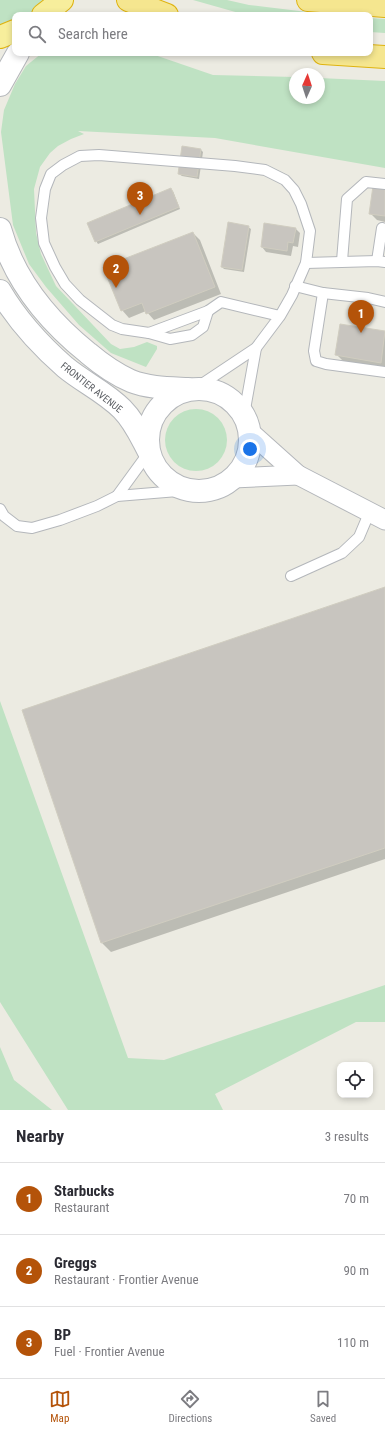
<!DOCTYPE html>
<meta charset="utf-8">
<style>
:root{--surface:#fff;--page:#f7f7f7;--text:#2b2b33;--muted:#7c7c81;--line:#e1e1e2;--accent:#b45309}
body{margin:0;font-family:"Roboto Condensed",sans-serif;background:var(--page);color:var(--text)}
.controls{position:absolute;right:12px;bottom:12px;display:grid;overflow:hidden;border-radius:8px;box-shadow:0 2px 6px #0003}
.controls button{width:36px;height:36px;display:grid;place-items:center;padding:0;border:0;border-bottom:1px solid var(--line);background:var(--surface);color:var(--text);font:20px sans-serif}
.compass{position:absolute;left:289px;top:68px;width:36px;height:36px;border-radius:50%;background:var(--surface);box-shadow:0 2px 6px #0003;rotate:3deg}
.you{position:absolute;left:250px;top:449px;width:14px;height:14px;margin:-10px;border:3px solid #fff;border-radius:50%;background:#1a73e8;box-shadow:0 0 0 6px #1a73e833}
.badge{display:grid;place-items:center;width:26px;height:26px;border-radius:50%;background:var(--accent);color:#fff;font-size:13px;font-weight:700}
.pin{position:absolute;translate:-50% -33px;filter:drop-shadow(0 1px 2px #0008)}
.pin::after{content:'';position:absolute;top:21px;width:14px;height:12px;background:inherit;clip-path:polygon(0 0,100% 0,50% 100%)}
.list{margin:0;padding:0;list-style:none}
h2{display:flex;justify-content:space-between;align-items:center;height:52px;margin:0;padding:0 16px;font-size:17px}
h2 small{font-size:13px;font-weight:400;color:var(--muted)}
.list li{display:grid;grid-template-columns:26px 1fr auto;gap:12px;align-items:center;box-sizing:border-box;height:72px;padding:0 16px;border-top:1px solid var(--line)}
.list b{display:block;font-size:15px;white-space:nowrap}
.list p{margin:0;font-size:13px;white-space:nowrap;color:var(--muted)}
.list em{font-size:13px;font-style:normal;color:var(--muted)}
.icon{flex:none;width:22px;height:22px;fill:none;stroke:currentColor;stroke-width:2;stroke-linecap:round;stroke-linejoin:round}
.map{position:relative;flex:none;width:385px;height:1110px;overflow:hidden}
.search{position:absolute;background:var(--surface);box-shadow:0 2px 6px #0003;left:12px;right:12px;top:12px;height:44px;display:flex;align-items:center;gap:10px;box-sizing:border-box;padding:0 14px;border-radius:8px;color:var(--muted);font-size:15px}
.sheet{height:268px;background:var(--surface)}
nav{display:flex;justify-content:space-around;align-items:center;box-sizing:border-box;height:56px;border-top:1px solid var(--line);background:var(--surface);font-size:11px;color:var(--muted)}
nav a{display:grid;justify-items:center;gap:2px}
nav .on{color:var(--accent)}
.map>svg:first-child{display:block}
.green{fill:#bfe2c3}
.shadow{fill:#0003}
.building{fill:#c8c5bf;stroke:#d0cdc0}
.lines{fill:none;stroke-linecap:round;stroke-linejoin:round}
.service-casing{stroke:#b4b7bb;stroke-width:12}
.minor-casing{stroke:#b4b7bb;stroke-width:21}
.tertiary-casing{stroke:#b4b7bb;stroke-width:24}
.trunk-casing{stroke:#dfb30f;stroke-width:24}
.motorway-casing{stroke:#dfb30f;stroke-width:24}
.service{stroke:#fff;stroke-width:10}
.minor{stroke:#fff;stroke-width:19}
.tertiary{stroke:#fff;stroke-width:22}
.trunk{stroke:#f7ee9c;stroke-width:22}
.motorway{stroke:#f5e68f;stroke-width:22}
.labels{text-anchor:middle;stroke-width:3.5;stroke-linejoin:round;paint-order:stroke}
.street-label{font-size:10px;fill:#5a5d62;stroke:#fff}
</style>
<div class="map">
<svg width="385" height="1110" viewBox="0 0 385 1110">
<rect width="100%" height="100%" fill="#ecebe2"/>
<g class="green">
<polygon points="0,0 62,0 43,15 15,15 15,31 0,37"/>
<polygon points="193,0 227,0 249,5 332,15 246,15"/>
<polygon points="370,18 385,19 385,33 370,32"/>
<polygon points="42,53 149,53 213,75 295,77 295,98 319,98 319,78 385,81 385,168 215,138 78,131 84,134 71,139 58,146 50,153 40,167 34,189 36,233 41,254 56,286 111,344 120,349 134,347 147,342 157,346 157,349 146,367 111,353 79,325 46,287 29,264 13,225 1,132 4,110 15,84 26,66"/>
<circle cx="196" cy="440" r="31"/>
<polygon points="0,701 128,1058 164,1060 385,985 385,1022 356,1022 215,1094 223,1110 68,1110 0,1002"/>
<polygon points="0,1047 14,1080 52,1110 0,1110"/>
</g>
<g class="shadow">
<polygon points="201,150 203,152 199,179 182,176 179,174"/>
<polygon points="170,189 173,191 180,209 98,244 96,241"/>
<polygon points="385,189 385,222 377,220 370,213"/>
<polygon points="248,227 251,229 244,272 224,269 222,267"/>
<polygon points="295,228 300,233 298,247 293,246 291,256 266,252 262,247"/>
<polygon points="193,233 200,240 221,294 154,320 146,311 129,318 122,310"/>
<polygon points="341,326 385,332 385,369 344,362 337,355"/>
<polygon points="385,588 385,859 111,952 102,943 23,710"/>
</g>
<g class="building">
<polygon points="182,146 201,149 197,177 178,174"/>
<polygon points="373,186 385,188 385,216 369,214"/>
<polygon points="171,188 179,207 95,242 87,223"/>
<polygon points="228,222 249,226 242,270 221,267"/>
<polygon points="264,223 296,228 293,243 288,242 287,251 261,247"/>
<polygon points="193,232 215,287 146,314 142,303 121,311 103,267"/>
<polygon points="340,324 385,331 381,363 335,355"/>
<polygon points="385,587 385,848 101,943 22,710"/>
</g>
<g class="lines">
<defs>
<g id="service">
<polyline points="342,261 347,199 366,182 385,184"/>
<polyline points="377,261 382,228 385,229"/>
<polyline points="306,263 377,261 385,262"/>
<polyline points="295,286 323,293 368,298 385,302"/>
<polyline points="323,293 314,351 316,361 326,364 385,372"/>
<polyline points="149,333 170,339 192,335 203,327 208,311"/>
<polyline points="196,388 256,348 280,316 292,295 306,263 310,231 301,204 294,190 285,180 265,170 235,166 99,155 80,156 63,165 51,174 45,189 41,218 44,243 55,267 65,284 80,300 112,325 122,329 149,333 208,311 221,302 280,316"/>
<polyline points="244,415 256,348"/>
<polyline points="117,496 149,452"/>
<polyline points="0,509 4,516 17,526 32,528 60,520 97,506 117,496 190,490"/>
<polyline points="291,576 342,553 359,537 370,511"/>
</g>
<g id="minor">
<polyline points="250,432 298,475 385,520"/>
<polyline points="233,478 298,475"/>
</g>
<g id="tertiary">
<polyline points="0,85 18,53"/>
<path d="M 0,229 C 14,280 47,320 88,353 C 101,364 115,374 131,381 C 149,388 169,388 188,389"/>
<path d="M 0,291 C 17,320 40,345 65,367 C 83,382 105,392 122,409 C 134,421 140,435 148,450"/>
<circle cx="199" cy="440" r="51"/>
</g>
<g id="trunk">
<polyline points="43,15 62,0"/>
<polyline points="0,37 15,31"/>
</g>
<g id="motorway">
<polyline points="128,0 167,15"/>
<polyline points="308,0 385,6"/>
<polyline points="323,53 385,57"/>
</g>
</defs>
<use href="#service" class="service-casing"/>
<use href="#minor" class="minor-casing"/>
<use href="#tertiary" class="tertiary-casing"/>
<use href="#trunk" class="trunk-casing"/>
<use href="#motorway" class="motorway-casing"/>
<use href="#service" class="service"/>
<use href="#minor" class="minor"/>
<use href="#tertiary" class="tertiary"/>
<use href="#trunk" class="trunk"/>
<use href="#motorway" class="motorway"/>
</g>
<g class="labels">
<g class="street-label">
<text transform="translate(92 387) rotate(38)" y="4">FRONTIER AVENUE</text>
</g>
</g>
</svg>
<div class="controls">
<button><svg class="icon" aria-label="locate" viewBox="0 0 24 24"><circle cx="12" cy="12" r="6"/><path d="M12 2v4M12 18v4M2 12h4M18 12h4"/></svg></button>
</div>
<svg class="compass" viewBox="-18 -18 36 36"><path d="M0-13l5 13h-10z" fill="#e53935"/><path d="M0 13l5-13h-10z" fill="#7c7c81"/></svg>
<div class="you"></div>
<div class="pin badge" style="left:361px;top:333px">1</div>
<div class="pin badge" style="left:116px;top:288px">2</div>
<div class="pin badge" style="left:140px;top:215px">3</div>
<div class="search"><svg class="icon" aria-label="search" viewBox="0 0 24 24"><circle cx="10" cy="10" r="6"/><path d="M15 15l6 6"/></svg>Search here</div>
</div>
<section class="sheet">
<h2>Nearby<small>3 results</small></h2>
<ul class="list">
<li><span class="badge">1</span><div><b>Starbucks</b><p>Restaurant</p></div><em>70 m</em></li>
<li><span class="badge">2</span><div><b>Greggs</b><p>Restaurant · Frontier Avenue</p></div><em>90 m</em></li>
<li><span class="badge">3</span><div><b>BP</b><p>Fuel · Frontier Avenue</p></div><em>110 m</em></li>
</ul>
</section>
<nav>
<a class="on"><svg class="icon" aria-label="map" viewBox="0 0 24 24"><path d="M3 6l6-2 6 2 6-2v14l-6 2-6-2-6 2zM9 4v14M15 6v14"/></svg>Map</a>
<a><svg class="icon" aria-label="directions" viewBox="0 0 24 24"><path d="M12 3l9 9-9 9-9-9zM9 14v-3h6M13 9l2 2-2 2"/></svg>Directions</a>
<a><svg class="icon" aria-label="saved" viewBox="0 0 24 24"><path d="M7 4h10v16l-5-4-5 4z"/></svg>Saved</a>
</nav>
